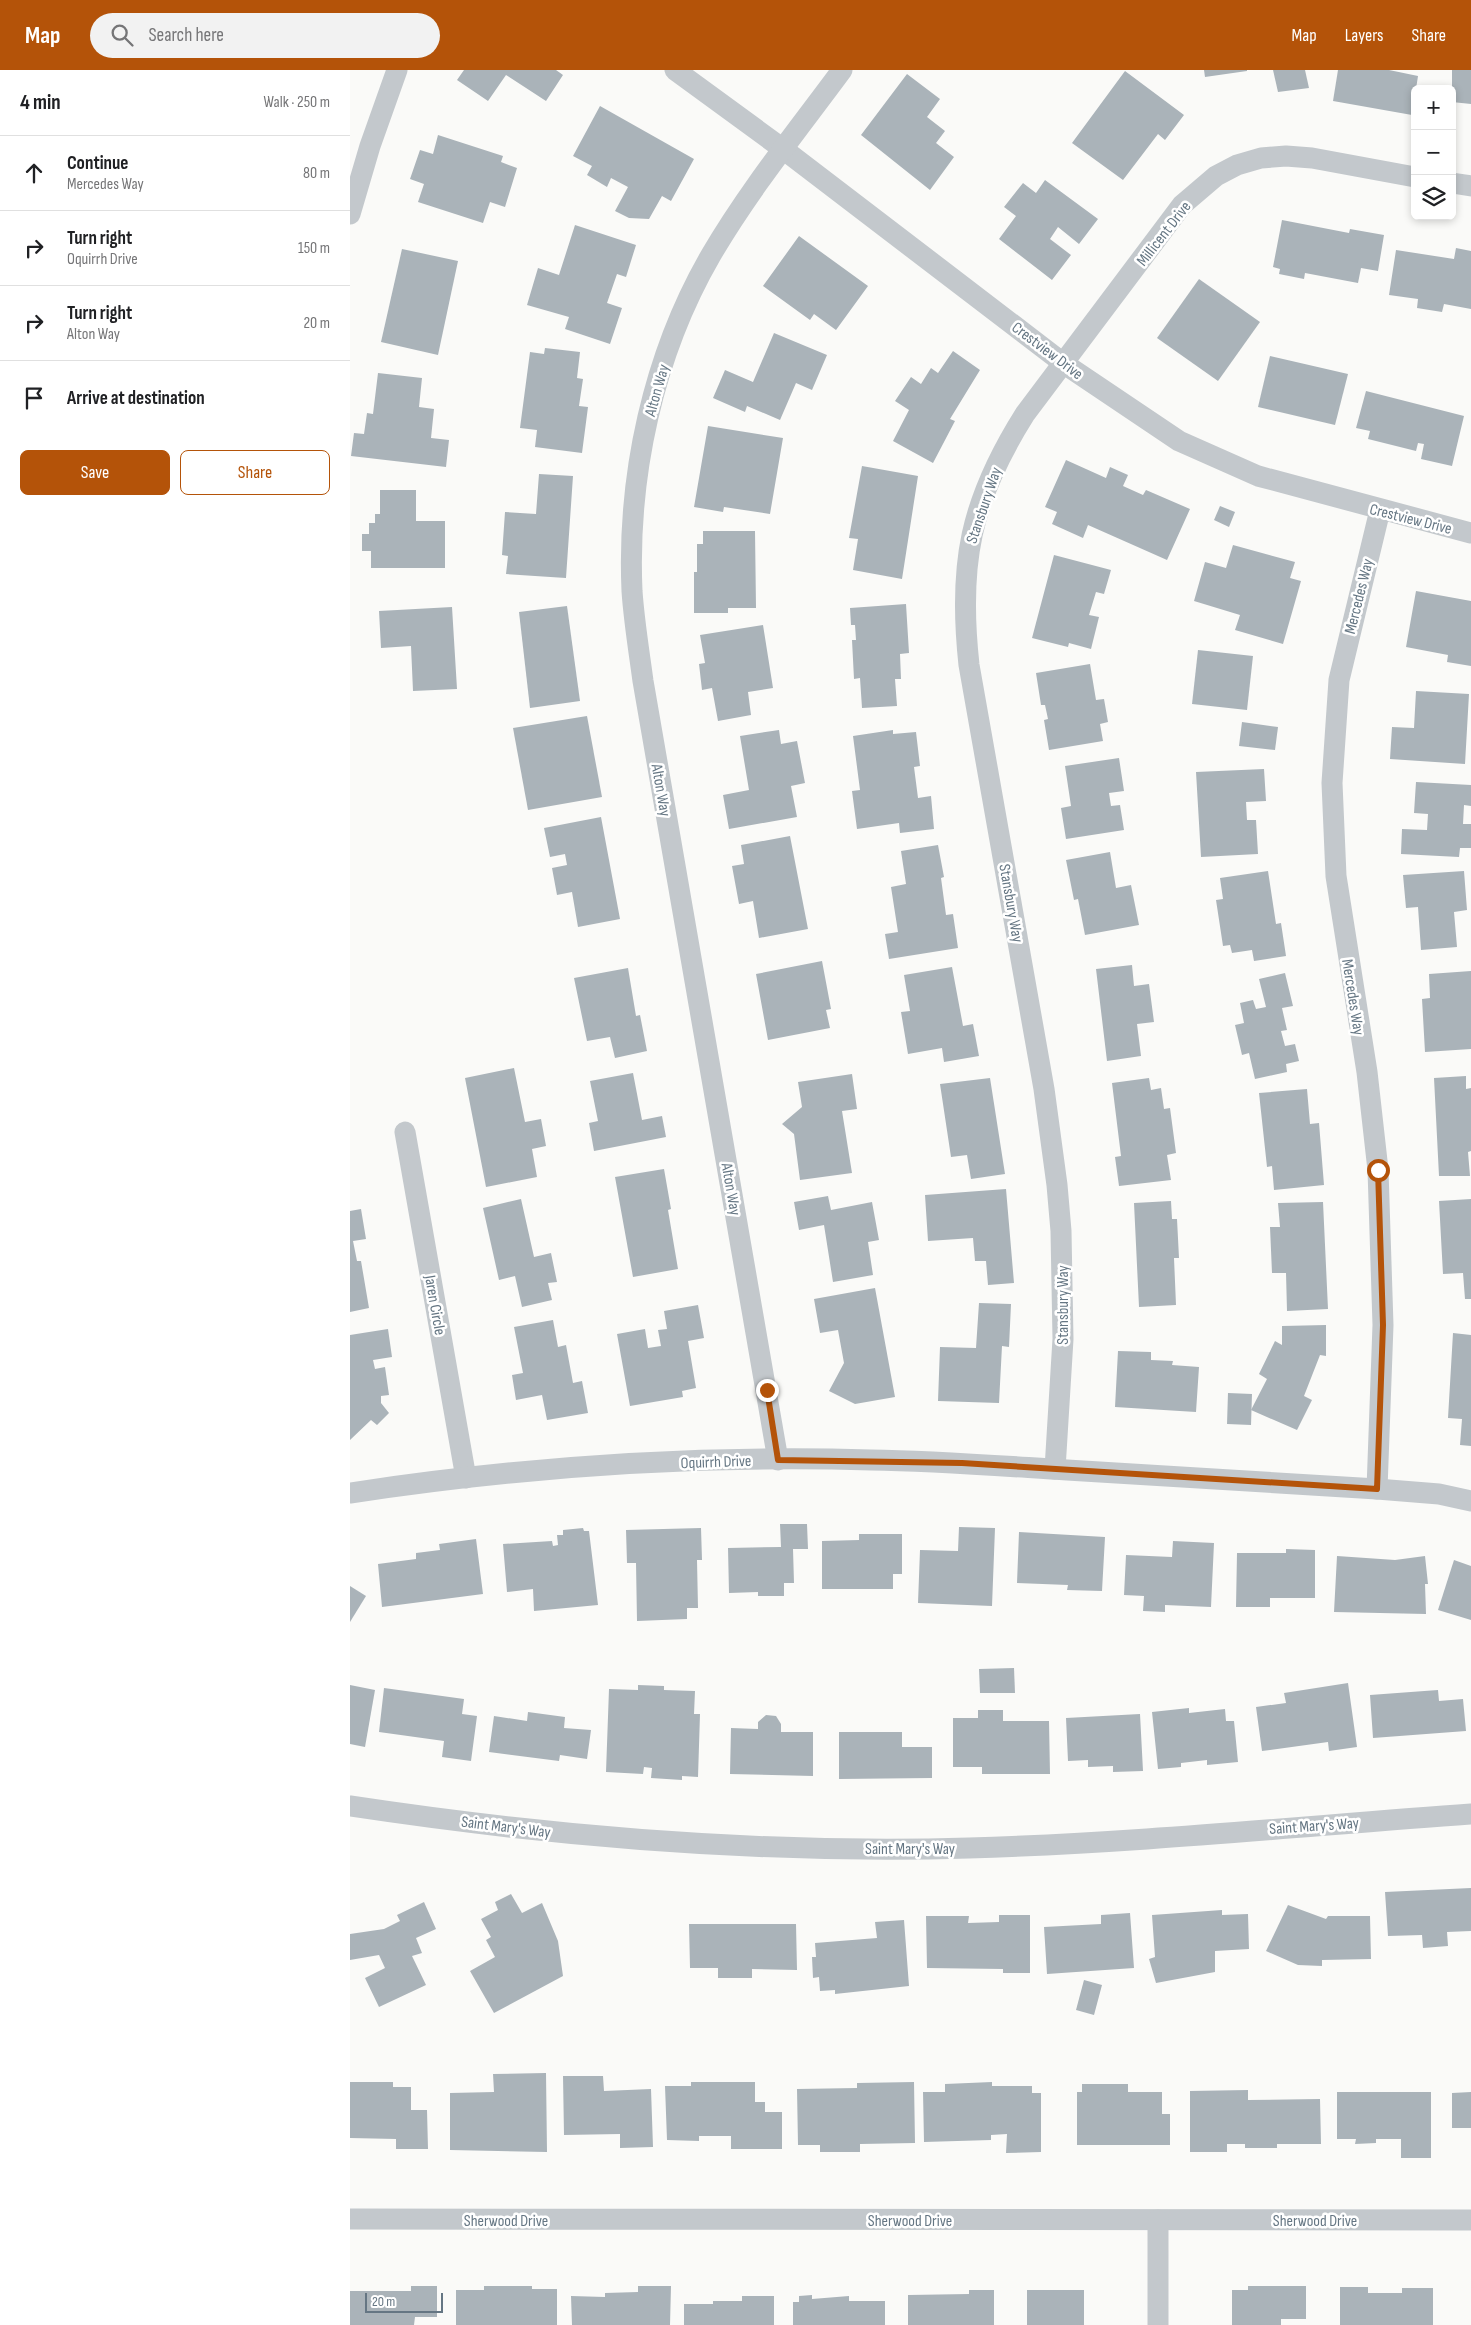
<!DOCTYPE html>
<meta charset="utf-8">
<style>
:root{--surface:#fff;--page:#f2f2f2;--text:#202124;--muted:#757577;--line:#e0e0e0;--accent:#b45309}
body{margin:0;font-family:"Sofia Sans Condensed",sans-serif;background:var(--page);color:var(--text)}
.controls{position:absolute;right:15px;top:15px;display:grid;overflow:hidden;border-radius:8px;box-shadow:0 2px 8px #0003}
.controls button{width:45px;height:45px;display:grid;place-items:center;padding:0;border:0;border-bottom:1px solid var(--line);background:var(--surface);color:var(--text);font:25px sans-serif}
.scale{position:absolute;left:15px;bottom:12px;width:78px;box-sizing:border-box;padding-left:5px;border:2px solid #657683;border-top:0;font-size:14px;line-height:18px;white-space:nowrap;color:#657683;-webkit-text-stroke:4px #fff;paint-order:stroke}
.stop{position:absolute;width:15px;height:15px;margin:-11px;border:4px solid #b45309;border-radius:50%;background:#fff}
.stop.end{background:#b45309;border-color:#fff;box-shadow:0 1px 5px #0008}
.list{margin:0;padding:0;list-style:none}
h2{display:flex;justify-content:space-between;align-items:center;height:65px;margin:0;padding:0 20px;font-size:21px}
h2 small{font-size:16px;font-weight:400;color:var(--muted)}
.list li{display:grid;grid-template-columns:32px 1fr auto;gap:15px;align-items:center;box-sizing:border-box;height:75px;padding:0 20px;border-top:1px solid var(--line)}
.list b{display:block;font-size:19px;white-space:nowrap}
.list p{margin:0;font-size:16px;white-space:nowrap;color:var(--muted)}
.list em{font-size:16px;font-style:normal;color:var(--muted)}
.actions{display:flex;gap:10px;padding:15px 20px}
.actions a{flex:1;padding:11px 0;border:1px solid var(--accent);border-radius:8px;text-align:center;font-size:18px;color:var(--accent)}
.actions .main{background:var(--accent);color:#fff}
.icon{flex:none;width:28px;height:28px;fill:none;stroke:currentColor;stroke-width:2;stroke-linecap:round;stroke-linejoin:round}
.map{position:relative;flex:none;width:1121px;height:2255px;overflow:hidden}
header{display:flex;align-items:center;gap:30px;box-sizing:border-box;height:70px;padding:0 25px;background:var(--accent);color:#fff}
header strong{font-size:24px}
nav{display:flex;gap:28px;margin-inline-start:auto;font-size:18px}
.search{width:350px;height:45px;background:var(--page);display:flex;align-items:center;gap:12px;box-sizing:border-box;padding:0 18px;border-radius:28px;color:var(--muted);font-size:19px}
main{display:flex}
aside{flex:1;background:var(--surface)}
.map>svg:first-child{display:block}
.building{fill:#aab3b9}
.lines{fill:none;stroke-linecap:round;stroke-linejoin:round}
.street{stroke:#c3c8cc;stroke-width:21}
.route{stroke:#b45309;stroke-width:6}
.labels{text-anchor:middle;stroke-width:5;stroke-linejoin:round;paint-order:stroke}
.street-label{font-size:16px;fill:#657683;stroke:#fff}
</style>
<header>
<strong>Map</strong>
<div class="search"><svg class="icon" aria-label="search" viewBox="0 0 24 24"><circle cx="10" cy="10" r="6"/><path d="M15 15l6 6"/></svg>Search here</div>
<nav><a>Map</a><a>Layers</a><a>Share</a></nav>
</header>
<main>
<aside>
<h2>4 min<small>Walk · 250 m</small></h2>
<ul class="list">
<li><svg class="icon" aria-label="ahead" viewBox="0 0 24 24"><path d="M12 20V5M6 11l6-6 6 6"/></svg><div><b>Continue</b><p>Mercedes Way</p></div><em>80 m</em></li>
<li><svg class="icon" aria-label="right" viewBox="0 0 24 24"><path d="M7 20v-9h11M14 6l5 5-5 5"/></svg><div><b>Turn right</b><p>Oquirrh Drive</p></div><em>150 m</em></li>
<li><svg class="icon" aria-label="right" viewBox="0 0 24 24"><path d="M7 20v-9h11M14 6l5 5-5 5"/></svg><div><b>Turn right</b><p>Alton Way</p></div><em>20 m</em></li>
<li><svg class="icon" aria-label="arrive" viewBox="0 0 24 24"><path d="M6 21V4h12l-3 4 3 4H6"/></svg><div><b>Arrive at destination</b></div></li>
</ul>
<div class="actions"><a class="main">Save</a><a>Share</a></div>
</aside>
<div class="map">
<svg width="1121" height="2255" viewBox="0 0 1121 2255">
<rect width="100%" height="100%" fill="#fafaf8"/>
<g class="building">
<polygon points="114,0 206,0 213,5 196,31 156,5 138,31 107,10"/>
<polygon points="854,0 897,0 897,1 855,7"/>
<polygon points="923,0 955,0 959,18 928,22"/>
<polygon points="988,0 1039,0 1068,6 1062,45 983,31"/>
<polygon points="1102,0 1121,0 1121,34 1102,32"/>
<polygon points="775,1 834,45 815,70 808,64 773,110 722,73"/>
<polygon points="557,4 590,29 577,47 595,61 586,73 604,87 580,120 511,65"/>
<polygon points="250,36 344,89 321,131 312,126 299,149 279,148 265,141 278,117 261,108 257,117 237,105 242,96 223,86"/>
<polygon points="88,65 153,86 151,92 167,98 155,137 140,132 133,153 68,132 74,114 60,109 70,80 83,84"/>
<polygon points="695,110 748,149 729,174 708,157 700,169 721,185 702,210 649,169 666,146 654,137 673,113 686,123"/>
<polygon points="932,150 999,163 1000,159 1034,165 1028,201 1011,198 1008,213 955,203 954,209 929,204 930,199 923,197"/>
<polygon points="225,155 286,175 276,207 267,204 257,233 272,238 260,274 215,259 219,247 177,235 188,198 209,205"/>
<polygon points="449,166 518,216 486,260 464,244 460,250 413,216"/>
<polygon points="1106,178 1121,181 1121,239 1094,234 1092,242 1067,238 1068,229 1039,225 1046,180 1104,189"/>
<polygon points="52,179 108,191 88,285 31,272"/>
<polygon points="849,209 910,252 868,311 807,268"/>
<polygon points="424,263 477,285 462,320 446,313 430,350 397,336 395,342 363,328 375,300 403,312"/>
<polygon points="195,278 230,282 227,308 233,309 229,336 238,337 232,383 185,377 187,360 170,358 180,282 194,284"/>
<polygon points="603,281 630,300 600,349 605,351 583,393 543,371 559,340 545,331 561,307 571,314 581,298 588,303"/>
<polygon points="920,286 998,304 985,355 908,337"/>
<polygon points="28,303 72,308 69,337 84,339 81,368 99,370 96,397 1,386 4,363 14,364 17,343 23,344"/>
<polygon points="1016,321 1114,346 1102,396 1071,389 1074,374 1068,373 1066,381 1018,369 1020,361 1006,358"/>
<polygon points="358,356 433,368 420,444 374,437 373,442 344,437"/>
<polygon points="716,390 756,408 760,397 778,405 773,416 793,425 796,420 840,439 817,490 738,455 733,468 702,454 707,442 695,437"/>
<polygon points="512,396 568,406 552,509 503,500 508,469 499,468"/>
<polygon points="189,404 223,406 216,508 156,504 158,486 152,485 155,442 186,444"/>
<polygon points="30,420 66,420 66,451 95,451 95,498 21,498 21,481 12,481 12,464 19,464 19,453 25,453 25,444 30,444"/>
<polygon points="870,436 885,442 879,457 864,450"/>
<polygon points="353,461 405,461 406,538 378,538 378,543 344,543 344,502 347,502 347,474 353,474"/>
<polygon points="883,475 945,492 940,508 951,511 933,574 885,560 890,545 844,531 855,492 876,498"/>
<polygon points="704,485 761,500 754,524 746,522 739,545 749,547 741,579 719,573 718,577 682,568"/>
<polygon points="1066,521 1121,531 1121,596 1097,592 1098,585 1056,577"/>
<polygon points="556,534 559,583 550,584 551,609 545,609 547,636 512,638 510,608 504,609 502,570 506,570 505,555 501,555 500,538"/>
<polygon points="217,536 230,631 180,638 169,542"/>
<polygon points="102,537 107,619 63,621 61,576 31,578 29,541"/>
<polygon points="413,555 423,618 398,622 401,645 368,651 362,618 352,620 349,594 355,593 350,565"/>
<polygon points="848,580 903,586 897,640 842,634"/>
<polygon points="740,594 746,630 754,629 758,652 750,654 753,671 699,680 694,650 698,649 695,635 691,635 686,603"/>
<polygon points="1066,621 1119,624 1115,694 1040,689 1042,657 1064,658"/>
<polygon points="237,646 252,727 178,740 163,658"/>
<polygon points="892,652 928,657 925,680 889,676"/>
<polygon points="429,660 431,674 447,671 455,713 441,716 447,747 379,759 373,725 399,720 390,666"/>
<polygon points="543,660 543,664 566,662 570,696 564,697 568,728 581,726 584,759 550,763 549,753 507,759 502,721 510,720 503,666"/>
<polygon points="769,688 774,721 759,723 761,736 770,735 774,760 716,769 711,738 721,736 715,696"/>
<polygon points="914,699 916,731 896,732 897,750 906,750 908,784 851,787 846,702"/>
<polygon points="1066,712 1121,715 1121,736 1114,735 1113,754 1121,754 1121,778 1110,778 1109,787 1051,784 1052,759 1077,760 1078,744 1064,743"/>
<polygon points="251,747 270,849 228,857 222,822 207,825 202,798 217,795 215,784 200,787 194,758"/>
<polygon points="440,766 458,859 409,868 403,831 389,834 382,796 394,794 391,775"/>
<polygon points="588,775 594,807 591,808 596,845 603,844 608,878 539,889 535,864 548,862 541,817 556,814 551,781"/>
<polygon points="760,782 766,818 781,815 789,855 735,865 728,829 724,830 716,790"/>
<polygon points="918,801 926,854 931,853 936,886 904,891 902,880 882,883 880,875 873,876 866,830 873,829 870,808"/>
<polygon points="1114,801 1117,840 1104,842 1107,877 1071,880 1068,837 1056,838 1053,805"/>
<polygon points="472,891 481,939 476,940 480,958 418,970 406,904"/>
<polygon points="782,895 784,916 799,914 804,952 787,954 791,986 757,991 746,899"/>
<polygon points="602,897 613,956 623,954 629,986 594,992 592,978 558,984 551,942 560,941 554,905"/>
<polygon points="278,898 286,946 290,945 297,981 265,988 260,967 237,971 224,908"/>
<polygon points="1121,901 1121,979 1075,982 1072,929 1080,928 1079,904"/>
<polygon points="935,903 943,936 932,938 937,960 931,961 935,976 945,974 949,991 936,994 937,1002 905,1009 899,983 892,985 885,955 894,953 890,933 903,930 906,939 916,937 909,909"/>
<polygon points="164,998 175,1052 191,1049 196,1076 182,1079 187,1107 136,1117 115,1008"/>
<polygon points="283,1003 292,1050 312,1046 316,1067 244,1081 239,1053 248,1051 240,1011"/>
<polygon points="502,1004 507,1039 492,1041 502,1103 450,1110 444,1064 432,1054 452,1037 448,1012"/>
<polygon points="1116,1006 1116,1019 1121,1018 1121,1081 1118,1082 1120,1106 1089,1106 1084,1008"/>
<polygon points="640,1008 655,1104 621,1109 617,1085 601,1087 590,1014"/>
<polygon points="799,1008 801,1020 811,1018 814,1039 820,1038 826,1083 817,1085 821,1110 769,1116 765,1087 771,1086 762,1013"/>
<polygon points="957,1019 960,1054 969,1053 974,1115 924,1120 922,1096 917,1097 909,1023"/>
<polygon points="314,1099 321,1139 318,1140 328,1199 283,1207 265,1107"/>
<polygon points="656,1119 664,1213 638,1215 636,1191 625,1191 623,1168 578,1171 575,1125"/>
<polygon points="478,1126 481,1140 522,1132 529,1170 518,1172 523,1205 483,1212 474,1155 449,1160 444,1132"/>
<polygon points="171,1129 184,1187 201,1183 207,1212 198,1213 202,1230 172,1237 165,1206 149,1210 133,1138"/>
<polygon points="1121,1129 1121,1229 1115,1229 1113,1203 1093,1204 1089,1131"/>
<polygon points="821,1131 822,1149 827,1149 829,1188 824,1188 826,1235 789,1237 784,1133"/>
<polygon points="973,1132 978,1239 937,1241 936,1203 922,1203 920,1157 930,1157 928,1133"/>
<polygon points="11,1139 16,1169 3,1171 7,1191 11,1191 19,1238 0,1242 0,1141"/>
<polygon points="525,1218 545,1327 505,1334 479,1321 494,1293 488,1260 470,1263 464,1229"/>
<polygon points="629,1233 661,1234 659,1277 652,1276 649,1333 588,1331 590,1277 626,1278"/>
<polygon points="348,1235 354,1268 338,1271 346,1318 332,1321 333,1327 280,1336 267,1264 295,1259 298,1278 311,1276 308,1260 317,1259 314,1241"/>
<polygon points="203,1250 208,1277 216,1275 223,1313 232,1311 238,1343 197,1350 192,1325 166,1330 162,1305 173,1303 164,1257"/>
<polygon points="976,1255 976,1286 970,1285 954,1326 962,1330 947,1360 901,1340 917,1309 909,1304 925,1271 932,1275 932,1256"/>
<polygon points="38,1259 42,1287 23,1290 25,1299 35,1297 39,1325 31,1326 31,1333 39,1343 27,1355 21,1350 0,1370 0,1265"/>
<polygon points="1103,1263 1121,1265 1121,1376 1110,1375 1112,1349 1098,1348"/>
<polygon points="768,1281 801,1282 801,1290 823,1291 822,1295 849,1297 846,1342 765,1337"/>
<polygon points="878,1323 902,1324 901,1355 877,1354"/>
<polygon points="430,1454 457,1454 458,1479 443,1479 444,1513 434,1513 434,1526 408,1526 408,1522 379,1523 378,1478 431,1477"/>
<polygon points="609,1457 645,1458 642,1536 568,1533 570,1480 608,1481"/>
<polygon points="233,1458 234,1461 239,1461 248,1535 184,1541 183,1519 157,1522 153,1474 202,1471 203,1476 208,1475 207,1465 213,1465 213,1460"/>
<polygon points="351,1458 352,1490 347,1490 348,1538 337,1538 337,1549 287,1551 286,1493 277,1493 276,1460"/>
<polygon points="669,1462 755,1467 752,1521 717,1520 718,1515 667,1513"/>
<polygon points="509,1464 552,1464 552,1504 543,1504 543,1519 472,1519 472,1471 509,1470"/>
<polygon points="126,1469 133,1524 32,1537 28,1494 66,1489 66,1483 90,1480 89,1474"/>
<polygon points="823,1471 864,1473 861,1537 815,1535 815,1542 793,1541 794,1526 774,1525 776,1485 822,1487"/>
<polygon points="936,1479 965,1480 965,1528 920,1528 920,1537 886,1537 887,1483 936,1483"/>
<polygon points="987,1486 1045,1490 1075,1486 1078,1514 1075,1514 1076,1544 984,1542"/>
<polygon points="1104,1490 1121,1496 1121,1550 1088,1540"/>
<polygon points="0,1516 16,1526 0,1552"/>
<polygon points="664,1598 665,1623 630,1623 629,1599"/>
<polygon points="998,1613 1007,1677 979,1681 978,1672 912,1681 906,1637 936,1633 934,1623"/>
<polygon points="0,1615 25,1620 15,1677 0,1674"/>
<polygon points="288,1615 314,1616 314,1620 345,1621 344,1644 350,1644 348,1707 332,1706 332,1710 301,1708 302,1698 294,1697 293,1704 256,1702 259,1619 288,1620"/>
<polygon points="34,1618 114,1629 112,1644 127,1646 121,1691 92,1687 94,1671 29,1662"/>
<polygon points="1088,1620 1089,1631 1113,1629 1116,1661 1023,1668 1020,1625"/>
<polygon points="839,1638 839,1643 875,1639 876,1651 884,1651 888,1692 857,1695 857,1690 831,1693 831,1697 808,1699 802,1642"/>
<polygon points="628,1640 653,1640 653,1651 699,1651 700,1704 632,1704 632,1697 603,1697 603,1648 628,1648"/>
<polygon points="178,1642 215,1647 214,1658 241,1660 237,1689 210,1685 209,1691 139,1682 144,1646 177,1651"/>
<polygon points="790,1644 793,1701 763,1702 763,1696 738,1697 738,1690 718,1691 716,1648"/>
<polygon points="416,1645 426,1646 431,1654 431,1662 463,1662 463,1706 380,1704 381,1658 408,1659 408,1652"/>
<polygon points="489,1662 552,1662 552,1677 582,1677 582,1708 489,1709"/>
<polygon points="1121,1818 1121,1861 1097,1862 1098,1876 1073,1878 1072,1865 1038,1866 1035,1822"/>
<polygon points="161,1824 172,1843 192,1833 208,1871 213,1906 144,1943 120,1901 145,1887 136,1870 141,1867 131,1849 148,1840 145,1832"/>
<polygon points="74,1832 86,1859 66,1868 72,1883 62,1886 76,1915 29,1937 15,1908 35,1898 29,1885 0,1890 0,1864 34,1859 50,1851 47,1845"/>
<polygon points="938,1835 976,1849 978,1846 1020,1846 1021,1889 972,1890 972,1896 948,1895 916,1881"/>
<polygon points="872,1840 872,1845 898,1844 899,1879 865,1881 865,1902 806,1913 799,1889 805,1887 802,1845"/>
<polygon points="780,1843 784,1898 697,1904 694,1857 751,1854 751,1845"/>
<polygon points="649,1845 680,1845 680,1903 653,1903 653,1899 577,1898 576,1846 619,1846 618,1853 649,1852"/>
<polygon points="554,1850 559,1916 485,1924 485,1920 470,1921 469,1907 463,1908 462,1887 466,1887 465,1873 527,1868 525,1852"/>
<polygon points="339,1854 446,1854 447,1900 402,1899 402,1908 368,1908 368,1898 340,1898"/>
<polygon points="734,1910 752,1915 744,1945 726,1940"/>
<polygon points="196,2003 197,2082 100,2080 100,2023 144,2022 143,2004"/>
<polygon points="213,2006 253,2006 254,2021 301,2019 303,2077 270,2078 270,2064 214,2065"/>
<polygon points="0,2012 43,2012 43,2017 61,2017 61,2040 77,2040 78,2079 46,2079 46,2069 0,2068"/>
<polygon points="341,2012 405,2012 405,2032 415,2032 415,2042 432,2042 432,2079 381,2079 381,2066 349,2066 349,2071 317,2070 315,2016 341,2016"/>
<polygon points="564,2012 565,2073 510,2074 510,2082 470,2082 470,2075 448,2075 447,2019 507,2018 507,2013"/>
<polygon points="642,2012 642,2016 682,2016 682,2023 691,2023 691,2082 656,2083 657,2064 641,2065 641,2070 574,2072 573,2022 595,2022 595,2014"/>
<polygon points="732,2014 778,2014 778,2022 812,2022 812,2044 820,2044 820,2075 727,2075 727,2022 732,2022"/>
<polygon points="898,2020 898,2030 970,2029 971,2074 927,2074 927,2078 895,2078 895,2074 877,2074 877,2082 840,2082 840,2021"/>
<polygon points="987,2022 1081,2022 1081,2088 1051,2088 1051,2069 1026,2069 1026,2073 1005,2074 1006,2069 987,2069"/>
<polygon points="1121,2022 1121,2058 1102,2058 1102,2023"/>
<polygon points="61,2216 87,2216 87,2247 65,2247 64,2255 0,2255 0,2221 61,2221"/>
<polygon points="134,2216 182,2216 182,2219 207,2219 207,2255 106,2255 106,2220 134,2220"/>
<polygon points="288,2216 321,2216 320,2255 222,2255 221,2226 255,2227 255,2223 288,2222"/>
<polygon points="898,2216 956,2216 956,2249 931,2249 931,2255 882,2255 882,2220 898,2220"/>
<polygon points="990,2217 1018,2217 1018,2223 1052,2223 1052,2218 1083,2218 1083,2255 990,2255"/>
<polygon points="619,2220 644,2220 644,2255 558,2255 558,2225 619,2224"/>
<rect x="677" y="2220" width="57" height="35"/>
<polygon points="462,2225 462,2229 499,2226 499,2231 535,2231 535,2255 443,2255 443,2232 449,2232 449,2226"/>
<polygon points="392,2226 424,2226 424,2255 334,2255 334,2234 363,2234 363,2231 392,2231"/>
</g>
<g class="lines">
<g class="street">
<polyline points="325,0 433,79 713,293 829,371 908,406 1121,463"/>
<polyline points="1102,113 1121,116"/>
<polyline points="0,144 20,76 47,0"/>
<polyline points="55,1062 116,1408"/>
<path d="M 428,1390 L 293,611 C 289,581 284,551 282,521 C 277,406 303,285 361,185 C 399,120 447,61 492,0"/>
<path d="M 705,1399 L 713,1269 L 711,1161 L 707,1115 L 694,1019 L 619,595 C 608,494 620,431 675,344 L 832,135 L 866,106 L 887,95 L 911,88 L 936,86 L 962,88 L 1065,107"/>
<polyline points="1027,1419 1033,1255 1028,1100 1017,1002 986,806 982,713 989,610 1030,440"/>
<path d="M 0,1423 C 171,1397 348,1385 521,1390 C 587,1391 652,1396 717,1400 C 821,1406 924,1413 1027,1419 L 1089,1424 L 1121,1431"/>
<path d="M 0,1736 C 205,1767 412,1784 619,1778 C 787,1773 954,1756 1121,1744"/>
<polyline points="0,2149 1121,2150"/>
<polyline points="808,2255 808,2150"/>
</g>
</g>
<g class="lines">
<polyline class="route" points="417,1320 428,1390 612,1393 1027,1419 1033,1255 1028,1100"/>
</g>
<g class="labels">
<g class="street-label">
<text transform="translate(813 163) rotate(-52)" y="6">Millicent Drive</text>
<text transform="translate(698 280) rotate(37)" y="6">Crestview Drive</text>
<text transform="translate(306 320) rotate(-74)" y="6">Alton Way</text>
<text transform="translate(633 435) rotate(-71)" y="6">Stansbury Way</text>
<text transform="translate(1061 448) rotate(14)" y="6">Crestview Drive</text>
<text transform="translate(1008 526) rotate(-76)" y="6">Mercedes Way</text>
<text transform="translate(312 720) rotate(80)" y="6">Alton Way</text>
<text transform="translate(662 833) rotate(80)" y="6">Stansbury Way</text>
<text transform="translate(1004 927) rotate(81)" y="6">Mercedes Way</text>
<text transform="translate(382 1119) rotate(80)" y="6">Alton Way</text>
<text transform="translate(86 1235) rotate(80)" y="6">Jaren Circle</text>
<text transform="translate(712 1235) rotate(-90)" y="6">Stansbury Way</text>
<text transform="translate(366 1391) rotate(-2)" y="6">Oquirrh Drive</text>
<text transform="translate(964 1755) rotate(-4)" y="6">Saint Mary's Way</text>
<text transform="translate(156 1756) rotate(7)" y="6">Saint Mary's Way</text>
<text x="560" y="1784">Saint Mary's Way</text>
<text x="156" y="2156">Sherwood Drive</text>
<text x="560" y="2156">Sherwood Drive</text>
<text x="965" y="2156">Sherwood Drive</text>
</g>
</g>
</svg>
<div class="controls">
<button>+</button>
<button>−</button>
<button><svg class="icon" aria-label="layers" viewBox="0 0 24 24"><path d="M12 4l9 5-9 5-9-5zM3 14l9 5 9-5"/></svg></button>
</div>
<div class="scale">20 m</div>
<div class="stop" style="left:1028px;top:1100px"></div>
<div class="stop end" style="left:417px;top:1320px"></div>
</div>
</main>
